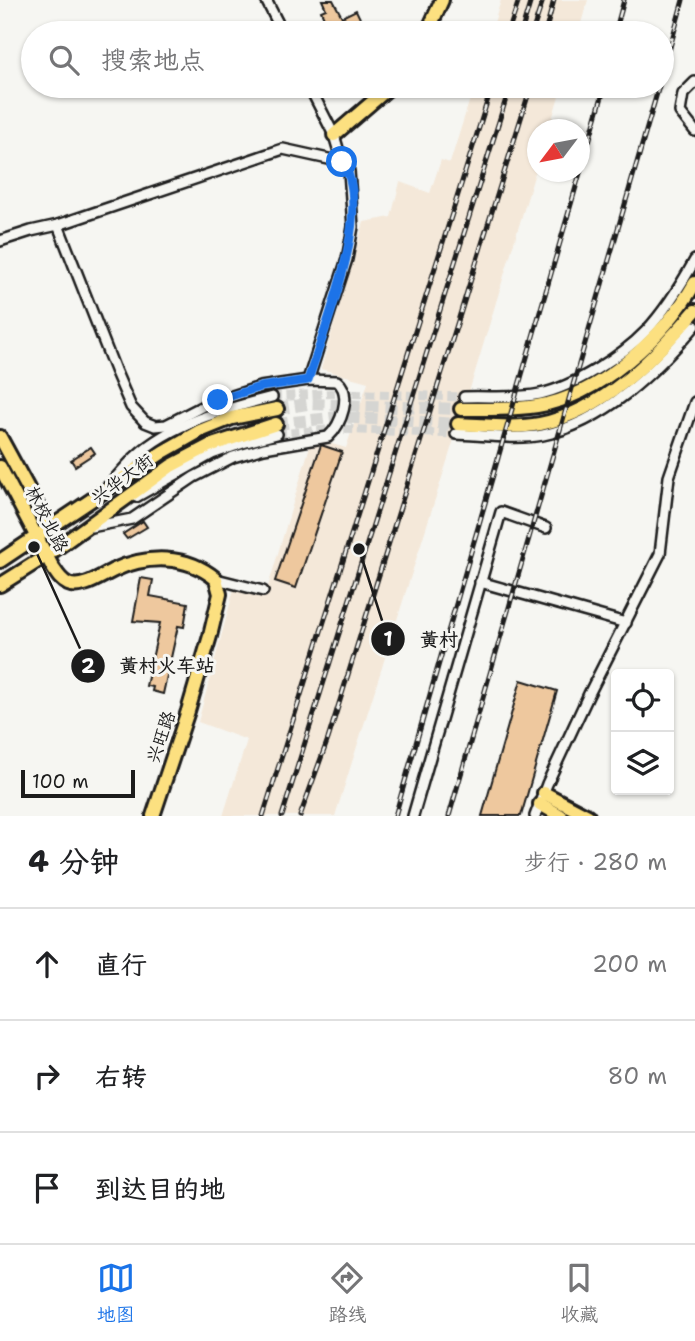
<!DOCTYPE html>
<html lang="zh">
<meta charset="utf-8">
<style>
:root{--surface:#fff;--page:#f2f2f2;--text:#202124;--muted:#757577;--line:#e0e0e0;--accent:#1a73e8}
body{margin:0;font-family:"Shantell Sans","LXGW WenKai TC",sans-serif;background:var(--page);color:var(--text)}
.controls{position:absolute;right:21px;bottom:21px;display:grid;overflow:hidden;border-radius:7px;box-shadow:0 2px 5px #0004}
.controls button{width:63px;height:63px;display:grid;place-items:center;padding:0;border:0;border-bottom:2px solid var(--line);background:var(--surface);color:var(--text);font:35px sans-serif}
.compass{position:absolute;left:527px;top:119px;width:63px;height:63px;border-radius:50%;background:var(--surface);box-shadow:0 2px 5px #0004;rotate:238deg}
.scale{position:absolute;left:21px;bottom:18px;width:114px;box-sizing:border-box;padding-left:7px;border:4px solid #1c1c1c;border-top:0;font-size:19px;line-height:24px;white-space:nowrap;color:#1c1c1c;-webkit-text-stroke:5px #f6f6f2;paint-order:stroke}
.stop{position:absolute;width:21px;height:21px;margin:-16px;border:5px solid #1a73e8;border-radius:50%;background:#fff}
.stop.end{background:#1a73e8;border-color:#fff;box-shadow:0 2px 7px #0008}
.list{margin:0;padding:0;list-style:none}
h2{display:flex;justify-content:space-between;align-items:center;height:91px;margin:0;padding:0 28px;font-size:30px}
h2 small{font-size:23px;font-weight:400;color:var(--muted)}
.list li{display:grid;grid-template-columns:46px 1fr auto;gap:21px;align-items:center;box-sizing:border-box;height:112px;padding:0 28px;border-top:2px solid var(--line)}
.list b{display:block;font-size:26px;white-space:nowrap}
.list em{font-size:23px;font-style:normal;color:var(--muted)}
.icon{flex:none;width:38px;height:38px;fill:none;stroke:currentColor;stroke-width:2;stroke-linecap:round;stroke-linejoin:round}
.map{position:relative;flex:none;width:695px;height:816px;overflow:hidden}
.search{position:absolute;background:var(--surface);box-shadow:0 2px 5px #0004;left:21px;right:21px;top:21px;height:77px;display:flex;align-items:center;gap:18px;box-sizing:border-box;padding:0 24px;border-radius:38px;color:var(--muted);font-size:26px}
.sheet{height:427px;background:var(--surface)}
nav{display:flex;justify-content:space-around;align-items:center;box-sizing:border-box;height:98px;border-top:2px solid var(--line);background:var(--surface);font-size:19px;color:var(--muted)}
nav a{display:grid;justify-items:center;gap:4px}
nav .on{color:var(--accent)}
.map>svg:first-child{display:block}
.built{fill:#f4e8d9}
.building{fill:#eec89e;stroke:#1c1c1c;stroke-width:2}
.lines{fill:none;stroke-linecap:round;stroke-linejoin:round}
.minor-tunnel{stroke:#d5d5d2;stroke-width:9;stroke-dasharray:9 4.5;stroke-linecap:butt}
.major-tunnel{stroke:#d5d5d2;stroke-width:12;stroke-dasharray:12 6;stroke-linecap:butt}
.minor-casing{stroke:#1c1c1c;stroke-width:14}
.major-casing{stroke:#1c1c1c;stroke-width:18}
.minor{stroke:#f6f6f2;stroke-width:9}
.major{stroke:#fce080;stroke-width:12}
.rail-casing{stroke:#1c1c1c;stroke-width:5}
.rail{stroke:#f6f6f2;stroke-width:2.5;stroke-dasharray:8;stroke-linecap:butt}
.route{stroke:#1a73e8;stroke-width:9}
.labels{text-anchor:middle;stroke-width:6;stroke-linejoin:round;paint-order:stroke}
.street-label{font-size:18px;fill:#1c1c1c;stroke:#f6f6f2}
.leader{fill:none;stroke:#1c1c1c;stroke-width:2.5}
.callout-dot{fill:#1c1c1c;stroke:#f6f6f2;stroke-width:2.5}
.mark-label{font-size:21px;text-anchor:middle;font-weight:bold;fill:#fff}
.callout-label{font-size:19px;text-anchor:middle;font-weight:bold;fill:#1c1c1c;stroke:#f6f6f2;stroke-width:6;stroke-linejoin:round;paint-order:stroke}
</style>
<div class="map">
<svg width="695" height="816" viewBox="0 0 695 816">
<rect width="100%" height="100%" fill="#f6f6f2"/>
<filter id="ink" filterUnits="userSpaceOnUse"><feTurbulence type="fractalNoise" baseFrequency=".0143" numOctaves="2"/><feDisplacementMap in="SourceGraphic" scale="14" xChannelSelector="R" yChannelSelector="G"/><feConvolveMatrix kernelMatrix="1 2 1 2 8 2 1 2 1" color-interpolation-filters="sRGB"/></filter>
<g filter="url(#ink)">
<g class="built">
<polygon points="501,0 588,0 578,33 491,33"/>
<polygon points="474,86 562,86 549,129 538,130 537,166 469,392 335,816 223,816 247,740 198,722 234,589 265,597 310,446 332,444 346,448 368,382 321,369 364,222 391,217 400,182 430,193 441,160 450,163"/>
</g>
<g class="building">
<polygon points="322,0 333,0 342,17 356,10 367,33 356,33 352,25 346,28 342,20 332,24 329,18 325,20 321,11 326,9"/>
<polygon points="321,445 342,452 296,588 275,581"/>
<polygon points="91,447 95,453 75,466 71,460"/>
<polygon points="143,521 147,527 127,539 123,534"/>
<polygon points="141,578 153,580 150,596 188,603 184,627 178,626 163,694 152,691 153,687 146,686 160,623 133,621"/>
<polygon points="521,680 557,691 521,816 482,816"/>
</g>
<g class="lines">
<g class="minor-tunnel">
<polyline points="272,397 338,393 464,397"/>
<polyline points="277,434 339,429 456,434"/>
</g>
<g class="major-tunnel">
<polyline points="277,409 307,404 461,409"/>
<polyline points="276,424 339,417 458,424"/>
</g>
<defs>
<g id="minor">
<polyline points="266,0 283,33"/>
<polyline points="695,82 683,94 680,112 695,131"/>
<path d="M 58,225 L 115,370 L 131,407 L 145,422 L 155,426 L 166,425 L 205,405 L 260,387 L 308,380 L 337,381 C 353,394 341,425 328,437 L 264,448 L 233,457 L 194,477 L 132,519 L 91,527"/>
<polyline points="0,241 31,231 58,225 283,149 342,162"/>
<polyline points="308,380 347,259 353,227 349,171 342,162 334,135 309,86"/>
<path d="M 464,397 C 488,396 516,399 540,394 C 573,387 622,356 646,331 C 666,310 681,285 695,260"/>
<path d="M 456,434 C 482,435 517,440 543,435 C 605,422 655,372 695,326"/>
<path d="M 112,482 C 120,473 127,465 135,457 C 171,423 225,409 272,397"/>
<polyline points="136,497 212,454 243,443 277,434"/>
<polyline points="216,579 263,591"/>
<polyline points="480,582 626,623"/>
<polyline points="413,816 501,512 546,528"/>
<polyline points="535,816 547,784 589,694 660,554 669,477 695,402"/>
</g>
<g id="major">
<polyline points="427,33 442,0"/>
<polyline points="334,135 391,86"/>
<path d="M 461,409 C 487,409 512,410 537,406 C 600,396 665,336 695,283"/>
<path d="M 458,424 C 484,425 514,429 540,424 C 604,411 654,358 695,311"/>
<polyline points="0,437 50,529"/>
<path d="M 0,467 L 53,568 C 57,574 61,581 68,584 C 82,590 101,576 114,570 C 147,555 186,554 216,579 L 220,594 L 210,636 L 188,711 L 153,816"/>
<polyline points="0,561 163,452 200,431 232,418 277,409"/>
<polyline points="0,585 46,556 171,466 209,446 276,424"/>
<polyline points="544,793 588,816"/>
<polyline points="540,804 561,816"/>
</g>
</defs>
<use href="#minor" class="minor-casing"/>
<use href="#major" class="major-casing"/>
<use href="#minor" class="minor"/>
<use href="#major" class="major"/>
<defs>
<g id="rail">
<polyline points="508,33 519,0"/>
<polyline points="521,33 531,0"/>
<polyline points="532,33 543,0"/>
<polyline points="545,33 554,0"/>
<polyline points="615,33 624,0"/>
<polyline points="662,76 683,0"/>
<polyline points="263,816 492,86"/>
<polyline points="282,816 510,86"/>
<polyline points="300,816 328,739 531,86"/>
<polyline points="395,816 605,86"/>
<polyline points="449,816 659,86"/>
</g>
</defs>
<use href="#rail" class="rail-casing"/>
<use href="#rail" class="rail"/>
</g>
</g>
<g class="lines" filter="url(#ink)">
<path class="route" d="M 218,400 L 260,387 L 308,380 C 324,330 375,207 342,162"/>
</g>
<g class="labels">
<g class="street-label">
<text transform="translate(122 479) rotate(-36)" y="6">兴华大街</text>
<text transform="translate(47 519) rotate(63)" y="6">林校北路</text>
<text transform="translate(161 737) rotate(-71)" y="6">兴旺路</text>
</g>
</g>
<path class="leader" d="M359 549L388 639M34 547L88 666"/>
<g class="callout-dot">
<circle cx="359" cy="549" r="7"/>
<circle cx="34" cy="547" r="7"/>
<circle cx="388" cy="639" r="18"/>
<circle cx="88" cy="666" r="18"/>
</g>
<g class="mark-label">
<text x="388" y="646">1</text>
<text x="88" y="673">2</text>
</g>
<g class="callout-label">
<text x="439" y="646">黄村</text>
<text x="167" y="672">黄村火车站</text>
</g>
</svg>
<div class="controls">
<button><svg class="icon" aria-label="locate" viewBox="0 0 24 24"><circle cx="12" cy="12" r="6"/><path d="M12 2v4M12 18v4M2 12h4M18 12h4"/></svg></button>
<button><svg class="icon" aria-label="layers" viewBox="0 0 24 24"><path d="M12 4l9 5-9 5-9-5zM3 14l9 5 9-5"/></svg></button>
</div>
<svg class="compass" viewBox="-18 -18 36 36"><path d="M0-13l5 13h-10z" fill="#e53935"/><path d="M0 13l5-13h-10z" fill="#757577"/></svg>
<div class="scale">100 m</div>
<div class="stop" style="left:342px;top:162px"></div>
<div class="stop end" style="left:218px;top:400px"></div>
<div class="search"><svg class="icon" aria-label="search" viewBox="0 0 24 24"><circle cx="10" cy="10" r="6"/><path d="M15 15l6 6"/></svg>搜索地点</div>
</div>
<section class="sheet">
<h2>4 分钟<small>步行 · 280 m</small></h2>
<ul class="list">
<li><svg class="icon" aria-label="ahead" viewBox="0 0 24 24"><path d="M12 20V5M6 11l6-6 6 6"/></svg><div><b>直行</b></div><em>200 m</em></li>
<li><svg class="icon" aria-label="right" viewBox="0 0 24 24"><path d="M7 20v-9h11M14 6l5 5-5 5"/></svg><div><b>右转</b></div><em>80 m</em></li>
<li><svg class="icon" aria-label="arrive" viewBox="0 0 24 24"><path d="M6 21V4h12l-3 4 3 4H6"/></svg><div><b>到达目的地</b></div></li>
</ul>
</section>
<nav>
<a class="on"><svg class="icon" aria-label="map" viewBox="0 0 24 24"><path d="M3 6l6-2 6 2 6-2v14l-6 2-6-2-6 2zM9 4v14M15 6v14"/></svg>地图</a>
<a><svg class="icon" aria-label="directions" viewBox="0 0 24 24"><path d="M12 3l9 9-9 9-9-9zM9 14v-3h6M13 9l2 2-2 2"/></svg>路线</a>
<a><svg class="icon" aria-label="saved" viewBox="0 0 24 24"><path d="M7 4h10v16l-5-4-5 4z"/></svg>收藏</a>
</nav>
